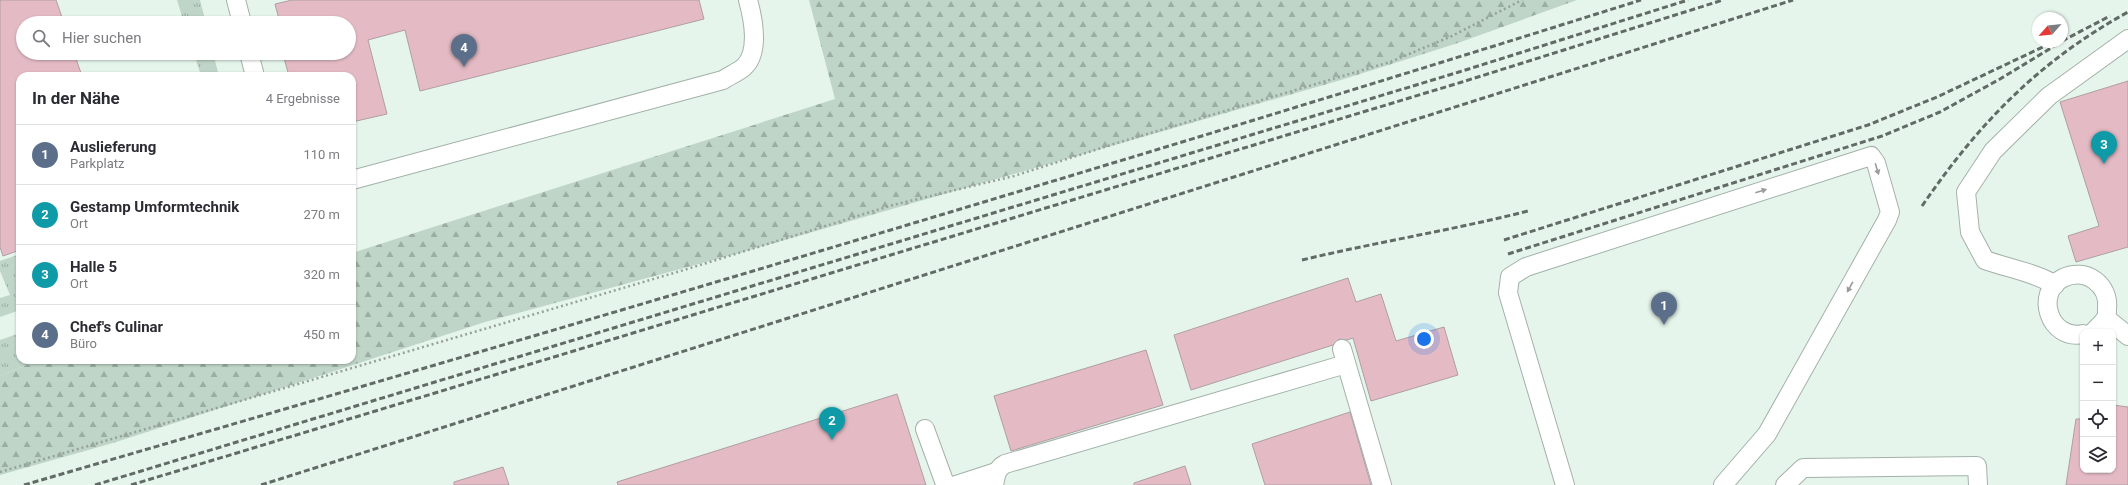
<!DOCTYPE html>
<html lang="de">
<meta charset="utf-8">
<style>
:root{--surface:#fff;--page:#f7f7f7;--text:#2b2b33;--muted:#7c7c81;--line:#e1e1e2;--accent:#ea580c}
body{margin:0;font-family:Roboto,sans-serif;background:var(--page);color:var(--text)}
.controls{position:absolute;right:12px;bottom:12px;display:grid;overflow:hidden;border-radius:8px;box-shadow:0 1px 3px #0004}
.controls button{width:36px;height:36px;display:grid;place-items:center;padding:0;border:0;border-bottom:1px solid var(--line);background:var(--surface);color:var(--text);font:20px sans-serif}
.compass{position:absolute;left:2032px;top:12px;width:36px;height:36px;border-radius:50%;background:var(--surface);box-shadow:0 1px 3px #0004;rotate:243deg}
.you{position:absolute;left:1424px;top:339px;width:14px;height:14px;margin:-10px;border:3px solid #fff;border-radius:50%;background:#1a73e8;box-shadow:0 0 0 6px #1a73e833}
.badge{display:grid;place-items:center;width:26px;height:26px;border-radius:50%;background:var(--accent);color:#fff;font-size:13px;font-weight:700}
.pin{position:absolute;translate:-50% -33px;filter:drop-shadow(0 1px 2px #0008)}
.pin::after{content:'';position:absolute;top:21px;width:14px;height:12px;background:inherit;clip-path:polygon(0 0,100% 0,50% 100%)}
.list{margin:0;padding:0;list-style:none}
h2{display:flex;justify-content:space-between;align-items:center;height:52px;margin:0;padding:0 16px;font-size:17px}
h2 small{font-size:13px;font-weight:400;color:var(--muted)}
.list li{display:grid;grid-template-columns:26px 1fr auto;gap:12px;align-items:center;box-sizing:border-box;height:60px;padding:0 16px;border-top:1px solid var(--line)}
.list b{display:block;font-size:15px;white-space:nowrap}
.list p{margin:0;font-size:13px;white-space:nowrap;color:var(--muted)}
.list em{font-size:13px;font-style:normal;color:var(--muted)}
.icon{flex:none;width:22px;height:22px;fill:none;stroke:currentColor;stroke-width:2;stroke-linecap:round;stroke-linejoin:round}
.map{position:relative;flex:none;width:2128px;height:485px;overflow:hidden}
.search{position:absolute;background:var(--surface);box-shadow:0 1px 3px #0004;left:16px;top:16px;width:340px;height:44px;display:flex;align-items:center;gap:10px;box-sizing:border-box;padding:0 14px;border-radius:22px;color:var(--muted);font-size:15px}
.panel{position:absolute;background:var(--surface);box-shadow:0 1px 3px #0004;left:16px;top:72px;width:340px;height:292px;border-radius:12px}
.map>svg:first-child{display:block}
.grass{fill:url(#grass-tufts)}
.forest{fill:url(#forest-firs)}
.building{fill:#e4bbc5;stroke:#af9ea2}
.lines{fill:none;stroke-linecap:round;stroke-linejoin:round}
.minor-casing{stroke:#a3b2a9;stroke-width:20}
.path{stroke:#96a19a;stroke-width:2.5;stroke-dasharray:2 3;stroke-linecap:butt}
.minor{stroke:#fff;stroke-width:18}
.rail{stroke:#626a65;stroke-width:3;stroke-dasharray:6 3;stroke-linecap:butt}
.oneway{fill:#9a9c9a}
</style>
<div class="map">
<svg width="2128" height="485" viewBox="0 0 2128 485">
<defs>
<pattern id="grass-tufts" width="24" height="20" patternUnits="userSpaceOnUse"><rect width="24" height="20" fill="#bfd5c8"/><path d="M3 7l-1-3M5 7V3M7 7l1-3M15 17l-1-3M17 17v-4M19 17l1-3" fill="none" stroke="#9caea3"/></pattern>
<pattern id="forest-firs" width="22" height="20" patternUnits="userSpaceOnUse"><rect width="22" height="20" fill="#bfd5c8"/><path d="M5 1l3.5 6h-7zM16 11l3.5 6h-7z" fill="#9caea3"/></pattern>
</defs>
<rect width="100%" height="100%" fill="#e5f5eb"/>
<g class="grass">
<polygon points="177,0 200,0 206,23 184,23"/>
<polygon points="194,53 213,53 219,76 201,76"/>
<polygon points="20,254 20,310 0,317 0,298 10,295 0,271 0,261"/>
<polygon points="20,333 20,360 39,360 0,376 0,340"/>
</g>
<polygon class="forest" points="809,0 1577,0 1455,44 1341,80 732,255 485,322 113,443 0,475 0,376 39,360 352,360 352,253 835,99"/>
<g class="building">
<polygon points="0,0 56,0 64,23 23,23 23,53 74,53 82,76 20,76 20,250 3,256 0,247"/>
<polygon points="292,0 699,0 704,19 420,91 405,30 368,40 387,114 352,122 352,76 289,76 284,58 289,57 288,53 349,53 349,23 280,23 275,4"/>
<polygon points="2128,81 2128,247 2076,262 2068,236 2099,226 2060,102"/>
<polygon points="1348,278 1356,302 1381,294 1396,341 1444,327 1458,375 1371,401 1353,338 1347,340 1339,339 1333,345 1191,390 1174,335"/>
<polygon points="1146,350 1163,405 1011,451 994,396"/>
<polygon points="897,394 926,485 618,485 617,482"/>
<polygon points="2113,405 2128,407 2128,485 2066,485 2076,419 2083,419 2083,470 2113,470"/>
<polygon points="1350,412 1371,485 1265,485 1252,444"/>
<polygon points="1185,466 1191,485 1134,485 1134,483"/>
<polygon points="503,467 509,485 454,485 454,482"/>
</g>
<g class="lines">
<defs>
<g id="minor">
<polyline points="236,0 242,23"/>
<polyline points="249,53 255,76"/>
<path d="M 352,180 L 723,80 C 729,76 738,72 744,67 C 760,52 753,18 748,0"/>
<path d="M 2055,285 C 2037,273 2007,268 1985,260 L 1970,232 L 1966,192 L 1993,151 L 2049,96 L 2128,39"/>
<polyline points="2106,318 2128,336"/>
<path d="M 2083,334 C 2049,341 2034,292 2063,278 C 2086,267 2110,285 2107,309 C 2107,312 2107,316 2106,318 C 2103,323 2097,328 2093,332"/>
<polyline points="1342,349 1382,485"/>
<polyline points="925,429 944,481 948,485"/>
<polyline points="956,485 996,472"/>
<path d="M 994,485 C 996,476 996,469 1005,464 L 1346,364"/>
<polyline points="1565,485 1508,293 1510,277 1526,267 1871,156 1876,163 1890,212 1887,220 1767,434 1723,485"/>
<polyline points="1785,485 1803,468 1977,466 1978,485"/>
</g>
</defs>
<use href="#minor" class="minor-casing"/>
<polyline class="path" points="0,472 684,270 893,205 1014,176 1117,143 1390,62 1452,36 1522,0"/>
<use href="#minor" class="minor"/>
<g class="rail">
<polyline points="2062,41 2110,16"/>
<path d="M 1922,206 C 1979,123 2039,61 2128,12"/>
<polyline points="1504,240 1868,125 1937,97 2045,46"/>
<polyline points="1508,254 1882,136 1940,112 2000,79 2061,42"/>
<path d="M 1302,260 C 1377,242 1453,230 1528,211"/>
<path d="M 24,485 C 564,328 1104,169 1641,0"/>
<polyline points="95,485 1459,72 1688,0"/>
<polyline points="131,485 1462,82 1723,0"/>
<polyline points="261,485 1793,0"/>
</g>
</g>
<defs><path id="oneway-solid" d="M-6-.8H1V-3.2L6.5 0L1 3.2V.8H-6Z"/></defs>
<g class="oneway">
<use href="#oneway-solid" transform="translate(1877 169) rotate(73)"/>
<use href="#oneway-solid" transform="translate(1761 191) rotate(-18)"/>
<use href="#oneway-solid" transform="translate(1850 287) rotate(119)"/>
</g>
</svg>
<div class="controls">
<button>+</button>
<button>−</button>
<button><svg class="icon" aria-label="locate" viewBox="0 0 24 24"><circle cx="12" cy="12" r="6"/><path d="M12 2v4M12 18v4M2 12h4M18 12h4"/></svg></button>
<button><svg class="icon" aria-label="layers" viewBox="0 0 24 24"><path d="M12 4l9 5-9 5-9-5zM3 14l9 5 9-5"/></svg></button>
</div>
<svg class="compass" viewBox="-18 -18 36 36"><path d="M0-13l5 13h-10z" fill="#e53935"/><path d="M0 13l5-13h-10z" fill="#7c7c81"/></svg>
<div class="you"></div>
<div class="pin badge" style="left:1664px;top:325px;background:#5c6f8a">1</div>
<div class="pin badge" style="left:832px;top:440px;background:#0f9aa8">2</div>
<div class="pin badge" style="left:2104px;top:164px;background:#0f9aa8">3</div>
<div class="pin badge" style="left:464px;top:67px;background:#5c6f8a">4</div>
<div class="search"><svg class="icon" aria-label="search" viewBox="0 0 24 24"><circle cx="10" cy="10" r="6"/><path d="M15 15l6 6"/></svg>Hier suchen</div>
<section class="panel">
<h2>In der Nähe<small>4 Ergebnisse</small></h2>
<ul class="list">
<li><span class="badge" style="background:#5c6f8a">1</span><div><b>Auslieferung</b><p>Parkplatz</p></div><em>110 m</em></li>
<li><span class="badge" style="background:#0f9aa8">2</span><div><b>Gestamp Umformtechnik</b><p>Ort</p></div><em>270 m</em></li>
<li><span class="badge" style="background:#0f9aa8">3</span><div><b>Halle 5</b><p>Ort</p></div><em>320 m</em></li>
<li><span class="badge" style="background:#5c6f8a">4</span><div><b>Chef's Culinar</b><p>Büro</p></div><em>450 m</em></li>
</ul>
</section>
</div>
